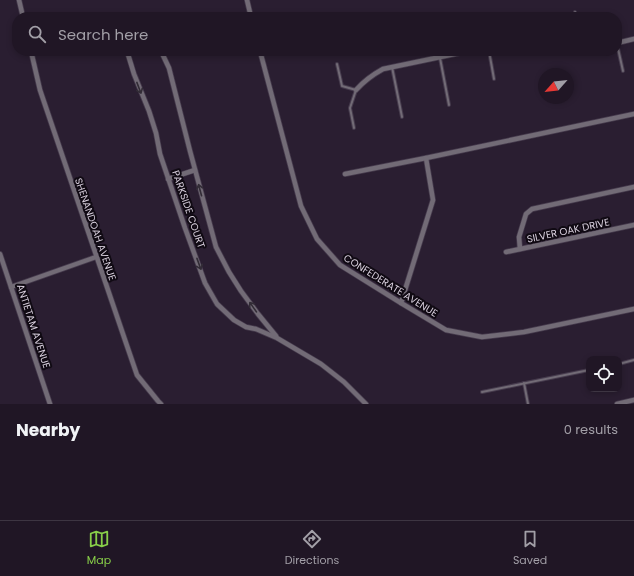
<!DOCTYPE html>
<style>
:root{--surface:#201625;--page:#281f2d;--text:#f1f3f6;--muted:#a29fa7;--line:#3d3542;--accent:#88cf49}
body{margin:0;font-family:Poppins,sans-serif;background:var(--page);color:var(--text)}
.controls{position:absolute;right:12px;bottom:12px;display:grid;overflow:hidden;border-radius:8px;box-shadow:0 2px 6px #0003}
.controls button{width:36px;height:36px;display:grid;place-items:center;padding:0;border:0;border-bottom:1px solid var(--line);background:var(--surface);color:var(--text);font:20px sans-serif}
.compass{position:absolute;left:538px;top:68px;width:36px;height:36px;border-radius:50%;background:var(--surface);box-shadow:0 2px 6px #0003;rotate:243deg}
.list{margin:0;padding:0;list-style:none}
h2{display:flex;justify-content:space-between;align-items:center;height:52px;margin:0;padding:0 16px;font-size:17px}
h2 small{font-size:13px;font-weight:400;color:var(--muted)}
.icon{flex:none;width:22px;height:22px;fill:none;stroke:currentColor;stroke-width:2;stroke-linecap:round;stroke-linejoin:round}
.map{position:relative;flex:none;width:634px;height:404px;overflow:hidden}
.search{position:absolute;background:var(--surface);box-shadow:0 2px 6px #0003;left:12px;right:12px;top:12px;height:44px;display:flex;align-items:center;gap:10px;box-sizing:border-box;padding:0 14px;border-radius:16px;color:var(--muted);font-size:15px}
.sheet{height:116px;background:var(--surface)}
nav{display:flex;justify-content:space-around;align-items:center;box-sizing:border-box;height:56px;border-top:1px solid var(--line);background:var(--surface);font-size:11px;color:var(--muted)}
nav a{display:grid;justify-items:center;gap:2px}
nav .on{color:var(--accent)}
.map>svg:first-child{display:block}
.lines{fill:none;stroke-linecap:round;stroke-linejoin:round}
.service-casing{stroke:#463b4d;stroke-width:4}
.minor-casing{stroke:#463b4d;stroke-width:6}
.service{stroke:#726b76;stroke-width:2}
.minor{stroke:#726b76;stroke-width:4.5}
.oneway{stroke:#322c36}
.labels{text-anchor:middle;stroke-width:4;stroke-linejoin:round;paint-order:stroke}
.street-label{font-size:10px;fill:#dad1df;stroke:#100a13}
</style>
<div class="map">
<svg width="634" height="404" viewBox="0 0 634 404">
<rect width="100%" height="100%" fill="#2a1e31"/>
<g class="lines">
<defs>
<g id="service">
<polyline points="573,17 575,12"/>
<polyline points="617,44 623,71"/>
<polyline points="489,51 494,79"/>
<polyline points="440,58 449,105"/>
<polyline points="337,64 342,86 356,90 350,108 354,128"/>
<polyline points="392,67 402,117"/>
<polyline points="619,364 634,360"/>
<polyline points="524,383 528,404"/>
<polyline points="482,392 589,370"/>
</g>
<g id="minor">
<polyline points="19,0 23,17"/>
<polyline points="247,0 251,17"/>
<polyline points="617,43 634,39"/>
<polyline points="31,51 40,90 125,340 137,375 158,401 161,404"/>
<polyline points="127,51 134,74 149,111 156,133 160,154 185,228 205,283 217,304 234,320 246,327 256,329 277,338 321,364 344,382 366,404"/>
<polyline points="161,51 169,68 190,151 216,247 229,272 241,291 258,314 276,336"/>
<polyline points="260,51 301,206 317,239 340,265 401,303 446,330 482,337 524,332 634,309"/>
<path d="M 356,90 C 364,81 372,75 383,69 L 469,51"/>
<polyline points="345,174 426,158 634,114"/>
<polyline points="168,179 195,170"/>
<polyline points="520,249 519,237 526,214 532,209 634,187"/>
<polyline points="506,252 634,225"/>
<polyline points="0,254 50,404"/>
<polyline points="11,287 96,257"/>
<polyline points="401,303 433,200 426,158"/>
<polyline points="617,404 634,400"/>
</g>
</defs>
<use href="#service" class="service-casing"/>
<use href="#minor" class="minor-casing"/>
<use href="#service" class="service"/>
<use href="#minor" class="minor"/>
</g>
<defs><path id="oneway-shaft" d="M-6 0H5M1.5-3L5.5 0L1.5 3" fill="none" stroke-width="1.6" stroke-linecap="round" stroke-linejoin="round"/></defs>
<g class="oneway">
<use href="#oneway-shaft" transform="translate(139 88) rotate(69)"/>
<use href="#oneway-shaft" transform="translate(200 190) rotate(-105)"/>
<use href="#oneway-shaft" transform="translate(199 264) rotate(70)"/>
<use href="#oneway-shaft" transform="translate(253 307) rotate(-125)"/>
</g>
<g class="labels">
<g class="street-label">
<text transform="translate(189 209) rotate(71)" y="4">PARKSIDE COURT</text>
<text transform="translate(96 229) rotate(71)" y="4">SHENANDOAH AVENUE</text>
<text transform="translate(568 230) rotate(-12)" y="4">SILVER OAK DRIVE</text>
<text transform="translate(391 285) rotate(32)" y="4">CONFEDERATE AVENUE</text>
<text transform="translate(34 326) rotate(72)" y="4">ANTIETAM AVENUE</text>
</g>
</g>
</svg>
<div class="controls">
<button><svg class="icon" aria-label="locate" viewBox="0 0 24 24"><circle cx="12" cy="12" r="6"/><path d="M12 2v4M12 18v4M2 12h4M18 12h4"/></svg></button>
</div>
<svg class="compass" viewBox="-18 -18 36 36"><path d="M0-13l5 13h-10z" fill="#e53935"/><path d="M0 13l5-13h-10z" fill="#a29fa7"/></svg>
<div class="search"><svg class="icon" aria-label="search" viewBox="0 0 24 24"><circle cx="10" cy="10" r="6"/><path d="M15 15l6 6"/></svg>Search here</div>
</div>
<section class="sheet">
<h2>Nearby<small>0 results</small></h2>
<ul class="list">
</ul>
</section>
<nav>
<a class="on"><svg class="icon" aria-label="map" viewBox="0 0 24 24"><path d="M3 6l6-2 6 2 6-2v14l-6 2-6-2-6 2zM9 4v14M15 6v14"/></svg>Map</a>
<a><svg class="icon" aria-label="directions" viewBox="0 0 24 24"><path d="M12 3l9 9-9 9-9-9zM9 14v-3h6M13 9l2 2-2 2"/></svg>Directions</a>
<a><svg class="icon" aria-label="saved" viewBox="0 0 24 24"><path d="M7 4h10v16l-5-4-5 4z"/></svg>Saved</a>
</nav>
